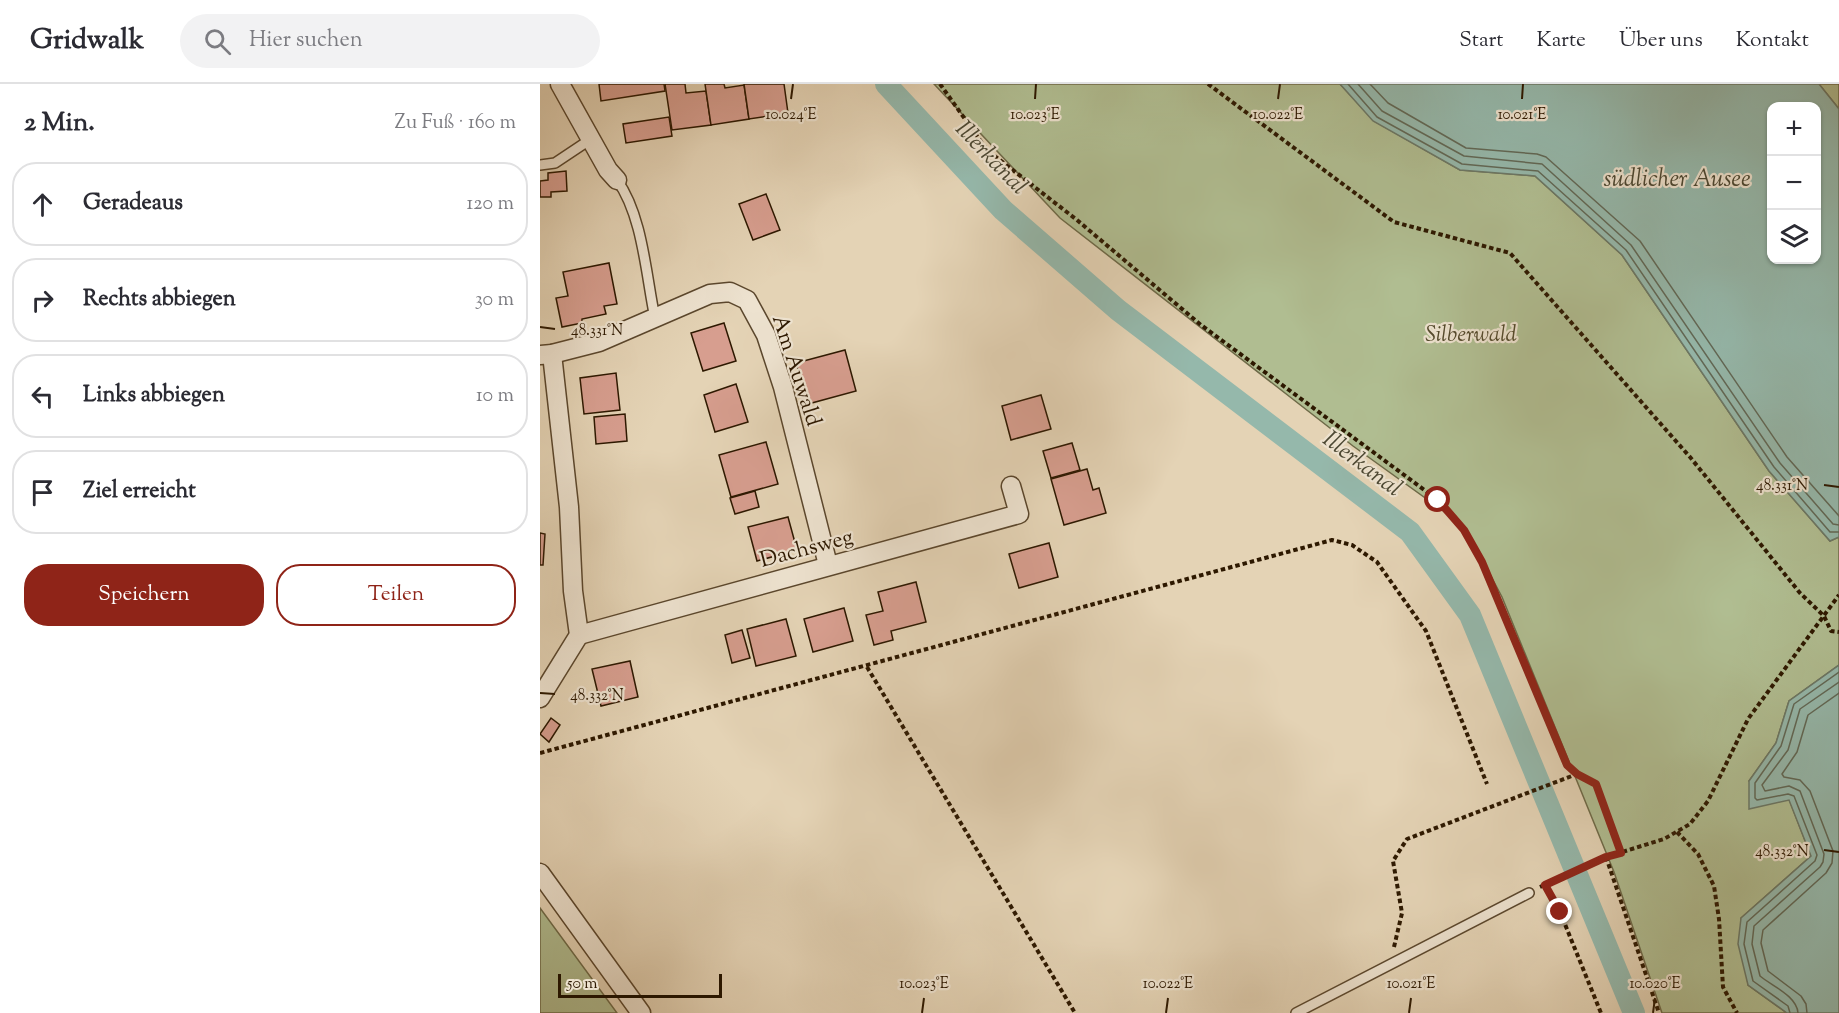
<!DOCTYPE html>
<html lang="de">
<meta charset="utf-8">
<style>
:root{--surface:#fff;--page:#f2f2f3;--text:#2b2b33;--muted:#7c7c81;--line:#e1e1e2;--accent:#8f2418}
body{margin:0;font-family:"Sorts Mill Goudy",serif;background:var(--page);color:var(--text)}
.controls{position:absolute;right:18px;top:18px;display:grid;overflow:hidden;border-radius:12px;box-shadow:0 2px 4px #0004}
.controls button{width:54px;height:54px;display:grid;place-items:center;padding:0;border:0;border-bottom:2px solid var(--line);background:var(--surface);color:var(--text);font:30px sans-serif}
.scale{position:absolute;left:18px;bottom:15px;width:164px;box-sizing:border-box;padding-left:6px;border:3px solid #2d1800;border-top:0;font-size:16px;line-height:21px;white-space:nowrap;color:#2d1800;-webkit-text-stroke:4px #ede2cf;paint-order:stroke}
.stop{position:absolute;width:18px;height:18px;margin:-14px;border:4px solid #8f2418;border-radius:50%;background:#fff}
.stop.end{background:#8f2418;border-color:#fff;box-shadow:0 2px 6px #0008}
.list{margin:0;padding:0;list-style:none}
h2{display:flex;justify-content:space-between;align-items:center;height:78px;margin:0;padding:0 24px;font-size:26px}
h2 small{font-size:20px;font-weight:400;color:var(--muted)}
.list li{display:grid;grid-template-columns:39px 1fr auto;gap:18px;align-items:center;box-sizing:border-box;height:84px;margin:0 12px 12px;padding:0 12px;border:2px solid var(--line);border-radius:24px}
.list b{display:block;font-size:22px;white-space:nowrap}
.list em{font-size:20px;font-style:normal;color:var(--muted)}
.actions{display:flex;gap:12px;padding:18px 24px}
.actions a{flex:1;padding:14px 0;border:2px solid var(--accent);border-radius:24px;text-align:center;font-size:21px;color:var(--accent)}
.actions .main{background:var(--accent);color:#fff}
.icon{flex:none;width:33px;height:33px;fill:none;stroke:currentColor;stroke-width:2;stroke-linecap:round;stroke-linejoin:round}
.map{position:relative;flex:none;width:1299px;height:929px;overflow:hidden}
header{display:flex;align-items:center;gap:36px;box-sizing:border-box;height:84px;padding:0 30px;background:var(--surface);border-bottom:2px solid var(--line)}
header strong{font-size:28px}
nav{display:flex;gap:33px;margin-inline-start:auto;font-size:21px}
.search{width:420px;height:54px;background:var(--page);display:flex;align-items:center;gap:15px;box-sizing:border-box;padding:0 21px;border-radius:33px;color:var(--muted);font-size:22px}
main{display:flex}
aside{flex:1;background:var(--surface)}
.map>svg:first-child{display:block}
.green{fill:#b0bd91;stroke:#6e6a48;stroke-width:1.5}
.water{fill:#95b8ab;stroke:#6b7867;stroke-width:1.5;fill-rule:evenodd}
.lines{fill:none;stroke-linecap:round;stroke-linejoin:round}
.shore{stroke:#616856;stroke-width:1.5}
.canal{stroke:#95b8ab;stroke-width:22}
.building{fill:#d79e8f;stroke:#2d1800;stroke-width:1.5}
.service-casing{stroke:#5b472d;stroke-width:12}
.minor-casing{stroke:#5b472d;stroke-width:21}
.path{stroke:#2d1800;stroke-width:4;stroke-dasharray:4.5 3;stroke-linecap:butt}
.service{stroke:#ede2cf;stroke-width:9}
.minor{stroke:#ede2cf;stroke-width:18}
.route{stroke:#8f2418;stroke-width:8}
.ticks{fill:none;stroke:#2d1800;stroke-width:2}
.labels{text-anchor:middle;stroke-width:4.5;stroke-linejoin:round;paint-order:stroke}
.park-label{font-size:22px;font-style:italic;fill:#544a2c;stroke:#ede2cf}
.street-label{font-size:22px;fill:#2d1800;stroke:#ede2cf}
.water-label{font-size:24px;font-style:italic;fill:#4c4833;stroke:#ede2cf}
.ticks-label{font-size:15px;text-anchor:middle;fill:#2d1800;stroke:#ede2cf;stroke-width:4.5;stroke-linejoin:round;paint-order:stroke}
</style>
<header>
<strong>Gridwalk</strong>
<div class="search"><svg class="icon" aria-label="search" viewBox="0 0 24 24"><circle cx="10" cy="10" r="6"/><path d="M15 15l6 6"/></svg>Hier suchen</div>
<nav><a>Start</a><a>Karte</a><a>Über uns</a><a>Kontakt</a></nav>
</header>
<main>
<aside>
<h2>2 Min.<small>Zu Fuß · 160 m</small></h2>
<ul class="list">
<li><svg class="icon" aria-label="ahead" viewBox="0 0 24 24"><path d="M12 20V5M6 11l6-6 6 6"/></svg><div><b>Geradeaus</b></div><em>120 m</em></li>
<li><svg class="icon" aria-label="right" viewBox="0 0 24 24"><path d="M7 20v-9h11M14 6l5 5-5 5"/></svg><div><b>Rechts abbiegen</b></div><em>30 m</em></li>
<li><svg class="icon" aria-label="left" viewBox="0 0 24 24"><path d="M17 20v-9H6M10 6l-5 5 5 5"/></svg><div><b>Links abbiegen</b></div><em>10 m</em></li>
<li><svg class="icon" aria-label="arrive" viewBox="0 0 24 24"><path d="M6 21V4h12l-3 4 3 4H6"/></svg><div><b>Ziel erreicht</b></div></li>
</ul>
<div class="actions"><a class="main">Speichern</a><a>Teilen</a></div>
</aside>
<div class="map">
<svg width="1299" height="929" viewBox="0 0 1299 929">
<rect width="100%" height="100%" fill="#e4d3b5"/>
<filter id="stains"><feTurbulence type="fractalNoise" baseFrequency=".00333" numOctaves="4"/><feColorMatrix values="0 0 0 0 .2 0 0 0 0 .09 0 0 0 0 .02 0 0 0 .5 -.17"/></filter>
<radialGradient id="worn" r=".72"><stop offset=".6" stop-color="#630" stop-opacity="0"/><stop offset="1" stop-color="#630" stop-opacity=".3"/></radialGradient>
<g class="green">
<polygon points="394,0 800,0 834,37 920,86 995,92 1082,171 1229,387 1290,457 1299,453 1299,581 1249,617 1236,659 1209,697 1249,715 1271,772 1201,834 1208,901 1247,929 1122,929 1074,788 962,513 927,447 902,426 813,362 520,134"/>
<polygon points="1279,0 1299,0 1299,25"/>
<polygon points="0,824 77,929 0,929"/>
</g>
<g class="water">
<path d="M 800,0 L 1279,0 L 1299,25 L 1299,453 L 1290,457 L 1229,387 L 1082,171 L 995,92 L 920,86 L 833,37 ZM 1276,22 L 1276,176 L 1232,176 L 1232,22 Z"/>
<polygon points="1299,581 1299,929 1247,929 1208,901 1198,860 1201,834 1271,772 1249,716 1209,725 1209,697 1236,659 1249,617"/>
</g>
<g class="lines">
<g class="shore">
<polyline points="808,0 837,33 922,80 998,87 1086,166 1234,383 1290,448 1299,448"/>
<polyline points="818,0 842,27 924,72 1002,80 1091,161 1240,379 1293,440 1299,441"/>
<polyline points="830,0 848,19 926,64 997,70 1006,73 1100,157 1247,373 1299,432"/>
<polyline points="1250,929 1248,922 1213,897 1204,860 1207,838 1275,777 1277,771 1254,712 1248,710 1217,716 1215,714 1215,699 1241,662 1254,620 1299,588"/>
<path d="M 1258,929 C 1257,912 1232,902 1220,892 L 1212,860 L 1214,842 L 1280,783 L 1283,778 L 1284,770 L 1260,707 L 1249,702 L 1225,707 L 1222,701 L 1248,666 L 1260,625 L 1299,598"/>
<polyline points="1267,929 1266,920 1261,912 1228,887 1221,859 1223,846 1286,789 1292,779 1293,767 1270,707 1260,696 1244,693 1242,690 1257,668 1268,631 1299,609"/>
</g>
<polyline class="canal" points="346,0 463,126 578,226 870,448 930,531 1094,929"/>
</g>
<g class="building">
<polygon points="59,0 124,0 125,7 61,17"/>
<polygon points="125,0 145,0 146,9 166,7 171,41 132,46"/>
<polygon points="165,0 184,0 185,4 204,1 209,35 171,41"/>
<polygon points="204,0 244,0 248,29 209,35"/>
<polygon points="129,33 132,52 86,59 83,40"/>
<polygon points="26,87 27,107 11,108 11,113 0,113 0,97 8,96 8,89"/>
<polygon points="226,110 240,146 213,156 199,120"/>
<polygon points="69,179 77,220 64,222 66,230 42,235 42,239 22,243 16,214 28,212 23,188"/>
<polygon points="184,239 196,277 163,287 151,249"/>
<polygon points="305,266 316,307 268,320 256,279"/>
<polygon points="76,289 80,326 44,330 40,294"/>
<polygon points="196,300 208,338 175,348 164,311"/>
<polygon points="501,311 511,345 471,356 462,322"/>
<polygon points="85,330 87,357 56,360 54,333"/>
<polygon points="226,358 238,400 191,413 179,371"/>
<polygon points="532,359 540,386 511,394 503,367"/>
<polygon points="547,385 553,406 559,404 566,429 524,441 511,395"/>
<polygon points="215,407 219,423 195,430 190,414"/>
<polygon points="248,433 257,466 217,477 208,443"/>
<polygon points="0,449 5,450 3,481 0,481"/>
<polygon points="509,459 518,493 479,504 469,470"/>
<polygon points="376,498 386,538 351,547 353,556 334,561 326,531 343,527 338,508"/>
<polygon points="304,524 313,557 273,568 264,535"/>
<polygon points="246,535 256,572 216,582 207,545"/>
<polygon points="202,546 210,574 192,579 185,551"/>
<polygon points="90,577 98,613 61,622 52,585"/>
<polygon points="11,634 20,641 9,658 0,650"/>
</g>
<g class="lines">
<defs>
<g id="service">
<polyline points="0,81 15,79 51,55"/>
<path d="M 77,96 C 103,132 106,192 115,234"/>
<polyline points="756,929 989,809"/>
</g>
<g id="minor">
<polyline points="20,0 68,86 77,96"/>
<polyline points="0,271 12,270 59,258 170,210 190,208 207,216 226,251 243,303 288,481"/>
<polyline points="39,551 479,430 471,402"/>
<polyline points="0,614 39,551 33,507 29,423 12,270"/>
<polyline points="0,789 101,929"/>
</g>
</defs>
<use href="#service" class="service-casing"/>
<use href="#minor" class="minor-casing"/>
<g class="path">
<polyline points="400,0 447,66 537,136 661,241 898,416 924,446 942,479 1027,681 1037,690 1056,700 1081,769"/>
<polyline points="668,0 854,138 970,169 1150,373 1260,509 1284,532 1291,547 1299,548"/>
<polyline points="327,583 535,929"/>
<polyline points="0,669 792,456 812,461 837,478 886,547 947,700"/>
<polyline points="1137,748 1158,770 1174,802 1179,835 1183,903 1197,929"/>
<polyline points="1066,773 1119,929"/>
<polyline points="1005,801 1020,828 1061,929"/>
<polyline points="1000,803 1066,773 1124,755 1150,740 1168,717 1208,635 1299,511"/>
<polyline points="854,863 862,829 853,777 867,755 1037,690"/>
</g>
<use href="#service" class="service"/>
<use href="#minor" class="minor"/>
</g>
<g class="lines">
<polyline class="route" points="898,416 924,446 942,478 1027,681 1037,690 1056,700 1081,769 1066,773 1005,801 1020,828"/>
</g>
<path class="ticks" d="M 251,15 L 253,0M 495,15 L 496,0M 738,15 L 740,0M 982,15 L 983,0M 0,243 L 15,245M 1284,401 L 1299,403M 0,609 L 15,610M 1284,766 L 1299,768M 382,929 L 384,914M 626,929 L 628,914M 869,929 L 871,914M 1113,929 L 1115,914"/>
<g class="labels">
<g class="park-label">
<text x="931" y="257">Silberwald</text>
</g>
<g class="street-label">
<text transform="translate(258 286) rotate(72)" y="8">Am Auwald</text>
<text transform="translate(266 463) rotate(-15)" y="8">Dachsweg</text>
</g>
<g class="water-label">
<text transform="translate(452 73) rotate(46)" y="8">Illerkanal</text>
<text x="1137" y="102">südlicher Ausee</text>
<text transform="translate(823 379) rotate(37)" y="8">Illerkanal</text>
</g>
</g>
<g class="ticks-label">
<text x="251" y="35">10.024°E</text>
<text x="495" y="35">10.023°E</text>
<text x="738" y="35">10.022°E</text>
<text x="982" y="35">10.021°E</text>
<text x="57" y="251">48.331°N</text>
<text x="1242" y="406">48.331°N</text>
<text x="57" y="616">48.332°N</text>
<text x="1242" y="772">48.332°N</text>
<text x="384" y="904">10.023°E</text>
<text x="628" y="904">10.022°E</text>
<text x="871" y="904">10.021°E</text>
<text x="1115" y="904">10.020°E</text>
</g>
<rect width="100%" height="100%" filter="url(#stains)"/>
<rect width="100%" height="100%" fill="url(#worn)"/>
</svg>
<div class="controls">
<button>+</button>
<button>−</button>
<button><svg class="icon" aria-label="layers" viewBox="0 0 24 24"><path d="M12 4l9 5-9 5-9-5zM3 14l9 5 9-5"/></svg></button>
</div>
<div class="scale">50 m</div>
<div class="stop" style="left:898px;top:416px"></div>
<div class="stop end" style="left:1020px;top:828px"></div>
</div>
</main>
